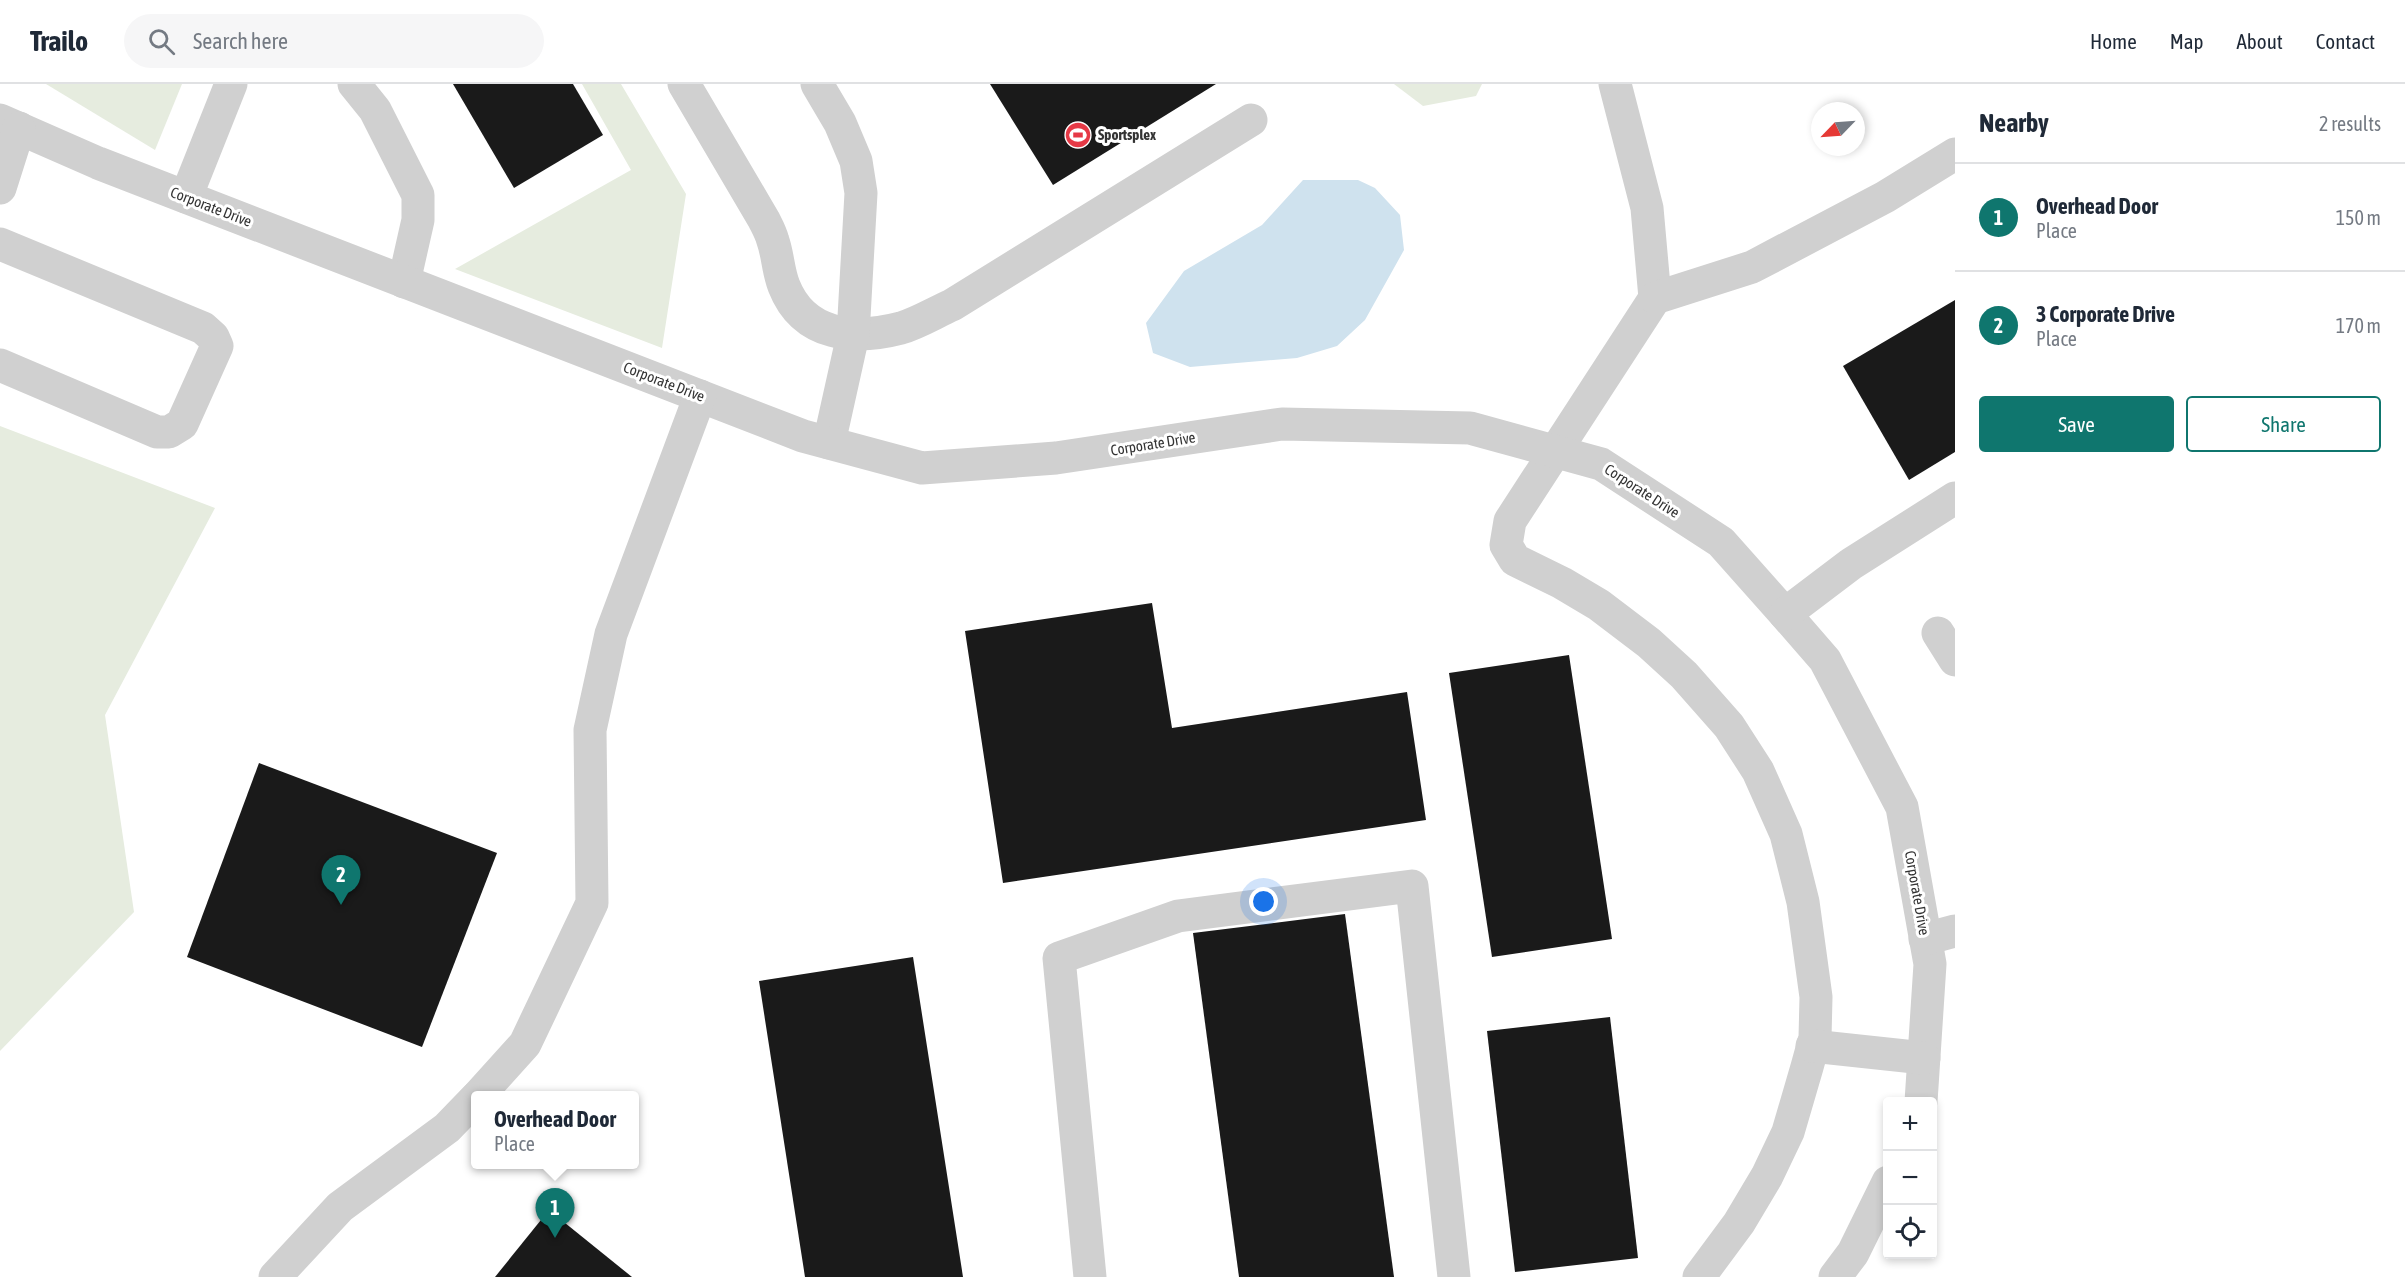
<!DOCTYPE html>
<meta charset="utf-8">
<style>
:root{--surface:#fff;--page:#f6f6f7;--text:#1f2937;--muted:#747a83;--line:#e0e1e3;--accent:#0f766e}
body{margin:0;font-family:"Asap Condensed",sans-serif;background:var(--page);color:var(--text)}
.controls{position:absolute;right:18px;bottom:18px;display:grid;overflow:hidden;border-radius:6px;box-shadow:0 3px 9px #0003}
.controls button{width:54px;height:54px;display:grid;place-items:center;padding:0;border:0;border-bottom:2px solid var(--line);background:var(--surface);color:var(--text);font:30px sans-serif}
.compass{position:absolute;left:1811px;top:18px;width:54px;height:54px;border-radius:50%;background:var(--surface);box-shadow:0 3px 9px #0003;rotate:245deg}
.you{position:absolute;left:1264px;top:818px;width:21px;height:21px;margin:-15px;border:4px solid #fff;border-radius:50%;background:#1a73e8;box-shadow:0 0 0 9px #1a73e833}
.badge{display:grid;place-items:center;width:39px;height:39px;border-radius:50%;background:var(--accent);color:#fff;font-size:20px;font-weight:700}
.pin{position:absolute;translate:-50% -50px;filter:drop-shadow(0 2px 3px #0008)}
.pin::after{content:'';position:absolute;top:32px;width:21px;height:18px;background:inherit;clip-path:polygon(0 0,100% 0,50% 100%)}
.popup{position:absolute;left:471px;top:1007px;width:168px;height:78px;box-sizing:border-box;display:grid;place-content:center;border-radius:6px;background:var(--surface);filter:drop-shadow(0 2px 4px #0005);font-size:20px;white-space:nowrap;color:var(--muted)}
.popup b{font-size:22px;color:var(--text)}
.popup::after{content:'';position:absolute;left:50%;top:100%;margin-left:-12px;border:12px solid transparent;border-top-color:var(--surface)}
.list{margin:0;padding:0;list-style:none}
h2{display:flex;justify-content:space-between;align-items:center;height:78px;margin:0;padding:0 24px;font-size:26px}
h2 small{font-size:20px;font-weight:400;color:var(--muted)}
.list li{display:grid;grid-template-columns:39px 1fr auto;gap:18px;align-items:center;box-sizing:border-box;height:108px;padding:0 24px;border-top:2px solid var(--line)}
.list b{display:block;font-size:22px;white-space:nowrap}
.list p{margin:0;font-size:20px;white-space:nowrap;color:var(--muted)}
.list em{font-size:20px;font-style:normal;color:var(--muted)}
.actions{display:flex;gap:12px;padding:18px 24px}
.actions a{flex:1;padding:14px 0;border:2px solid var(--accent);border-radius:6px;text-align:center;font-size:21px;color:var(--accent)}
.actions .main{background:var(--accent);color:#fff}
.icon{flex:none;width:33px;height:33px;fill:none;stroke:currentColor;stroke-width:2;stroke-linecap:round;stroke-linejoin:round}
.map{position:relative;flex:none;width:1955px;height:1193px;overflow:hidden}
header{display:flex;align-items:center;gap:36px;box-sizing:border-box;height:84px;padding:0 30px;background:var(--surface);border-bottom:2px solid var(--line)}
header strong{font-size:28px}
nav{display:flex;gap:33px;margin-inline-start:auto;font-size:21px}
.search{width:420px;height:54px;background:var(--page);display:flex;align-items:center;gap:15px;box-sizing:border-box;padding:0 21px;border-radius:33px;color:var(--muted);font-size:22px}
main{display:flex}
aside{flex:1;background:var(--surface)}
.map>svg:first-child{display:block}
.green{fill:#e6ecdf}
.water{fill:#cfe2ee}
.building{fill:#1a1a1a}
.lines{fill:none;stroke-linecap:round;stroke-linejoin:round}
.minor{stroke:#d0d0d0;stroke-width:33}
.labels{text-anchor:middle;stroke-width:6;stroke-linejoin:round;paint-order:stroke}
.poi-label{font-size:15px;font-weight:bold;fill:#333;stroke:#fff;text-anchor:start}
.street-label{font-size:15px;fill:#333;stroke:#fff}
</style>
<header>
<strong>Trailo</strong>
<div class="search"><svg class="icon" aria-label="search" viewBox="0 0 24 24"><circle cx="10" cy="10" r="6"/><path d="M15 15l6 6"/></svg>Search here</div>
<nav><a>Home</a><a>Map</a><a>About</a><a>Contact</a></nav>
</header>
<main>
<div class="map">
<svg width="1955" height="1193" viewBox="0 0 1955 1193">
<rect width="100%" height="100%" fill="#fff"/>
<g class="green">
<polygon points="46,0 182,0 155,66"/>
<polygon points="582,0 621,0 686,110 662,264 455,185 631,86"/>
<polygon points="1394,0 1482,0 1476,12 1423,22"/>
<polygon points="0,342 215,424 105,631 134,828 0,967"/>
</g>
<polygon class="water" points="1303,96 1358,96 1375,104 1400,131 1404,166 1365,236 1337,262 1297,274 1190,283 1153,269 1146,239 1184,187 1262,141"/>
<g class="building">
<polygon points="453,0 573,0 603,51 514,104"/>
<polygon points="990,0 1216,0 1053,101"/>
<polygon points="1955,216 1955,368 1909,396 1843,282"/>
<polygon points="1152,519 1172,644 1407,608 1426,736 1003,799 965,547"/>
<polygon points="1569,571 1612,855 1492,873 1449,589"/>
<polygon points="259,679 497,769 422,963 187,873"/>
<polygon points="1345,830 1394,1193 1239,1193 1193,849"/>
<polygon points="913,873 963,1193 805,1193 759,897"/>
<polygon points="1610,933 1638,1174 1515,1188 1487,947"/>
<polygon points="549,1126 632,1193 495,1193"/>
</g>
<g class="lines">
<g class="minor">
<polyline points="354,0 375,26 418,111 418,136 404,198"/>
<path d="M 684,0 L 764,136 C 767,142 771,149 773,157 C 778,171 778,187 784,202 C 804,253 855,256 901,244 C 918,239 936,228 952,221 L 1251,36"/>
<polyline points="817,0 840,39 856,77 861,109 853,251 829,359"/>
<polyline points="1615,0 1647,124 1655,214 1510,437 1506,461 1515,476 1562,499 1599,521 1649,559 1684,591 1729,642 1758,687 1786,750 1803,818 1816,913 1815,954 1807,983 1788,1048 1767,1092 1739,1139 1699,1193"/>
<polyline points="0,36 98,79 803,352 922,384 1056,374 1282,340 1470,344 1601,380 1721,458 1785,530 1825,576 1902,723 1930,880 1921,1018"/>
<polyline points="0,104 19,44"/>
<polyline points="186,113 231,0"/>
<polyline points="0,160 203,244 213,253 217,262 182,340 169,348 157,348 0,281"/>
<polyline points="1655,214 1752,183 1885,113 1955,70"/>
<polyline points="1785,530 1851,480 1955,414"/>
<polyline points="1938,549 1955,576"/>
<polyline points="1925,855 1955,847"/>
<polyline points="1812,962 1924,974"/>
<polyline points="478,1012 525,960 592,819 590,646 611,550 700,312"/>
<polyline points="275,1193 340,1123 447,1044 476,1014"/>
<polyline points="1090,1193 1059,874 1178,832 1412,802 1454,1193"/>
<polyline points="1835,1193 1853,1169 1888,1098"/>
</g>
</g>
<defs>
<symbol id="stadium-disc" viewBox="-11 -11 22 22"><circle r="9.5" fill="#e63946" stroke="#fff"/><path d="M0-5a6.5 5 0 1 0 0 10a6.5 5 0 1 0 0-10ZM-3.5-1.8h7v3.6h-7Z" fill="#fff"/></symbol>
</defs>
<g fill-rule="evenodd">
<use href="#stadium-disc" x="1063" y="36" width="30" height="30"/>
</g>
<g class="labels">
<g class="poi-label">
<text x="1098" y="56">Sportsplex</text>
</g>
<g class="street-label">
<text transform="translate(211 123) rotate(21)" y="5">Corporate Drive</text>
<text transform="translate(664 298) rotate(21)" y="5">Corporate Drive</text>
<text transform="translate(1153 360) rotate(-9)" y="5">Corporate Drive</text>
<text transform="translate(1642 407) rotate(33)" y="5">Corporate Drive</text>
<text transform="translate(1917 809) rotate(80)" y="5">Corporate Drive</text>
</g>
</g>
</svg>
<div class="controls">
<button>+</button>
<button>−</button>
<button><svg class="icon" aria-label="locate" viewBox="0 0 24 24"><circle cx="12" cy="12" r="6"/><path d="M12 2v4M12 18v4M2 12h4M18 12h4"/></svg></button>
</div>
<svg class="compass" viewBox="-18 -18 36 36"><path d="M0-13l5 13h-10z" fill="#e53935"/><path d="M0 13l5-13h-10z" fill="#747a83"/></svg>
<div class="you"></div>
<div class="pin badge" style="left:555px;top:1154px">1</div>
<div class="popup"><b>Overhead Door</b>Place</div>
<div class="pin badge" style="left:341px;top:821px">2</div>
</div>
<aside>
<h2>Nearby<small>2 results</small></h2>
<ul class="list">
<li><span class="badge">1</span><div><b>Overhead Door</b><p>Place</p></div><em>150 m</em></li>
<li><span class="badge">2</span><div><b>3 Corporate Drive</b><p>Place</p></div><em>170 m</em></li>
</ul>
<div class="actions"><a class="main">Save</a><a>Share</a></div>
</aside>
</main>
